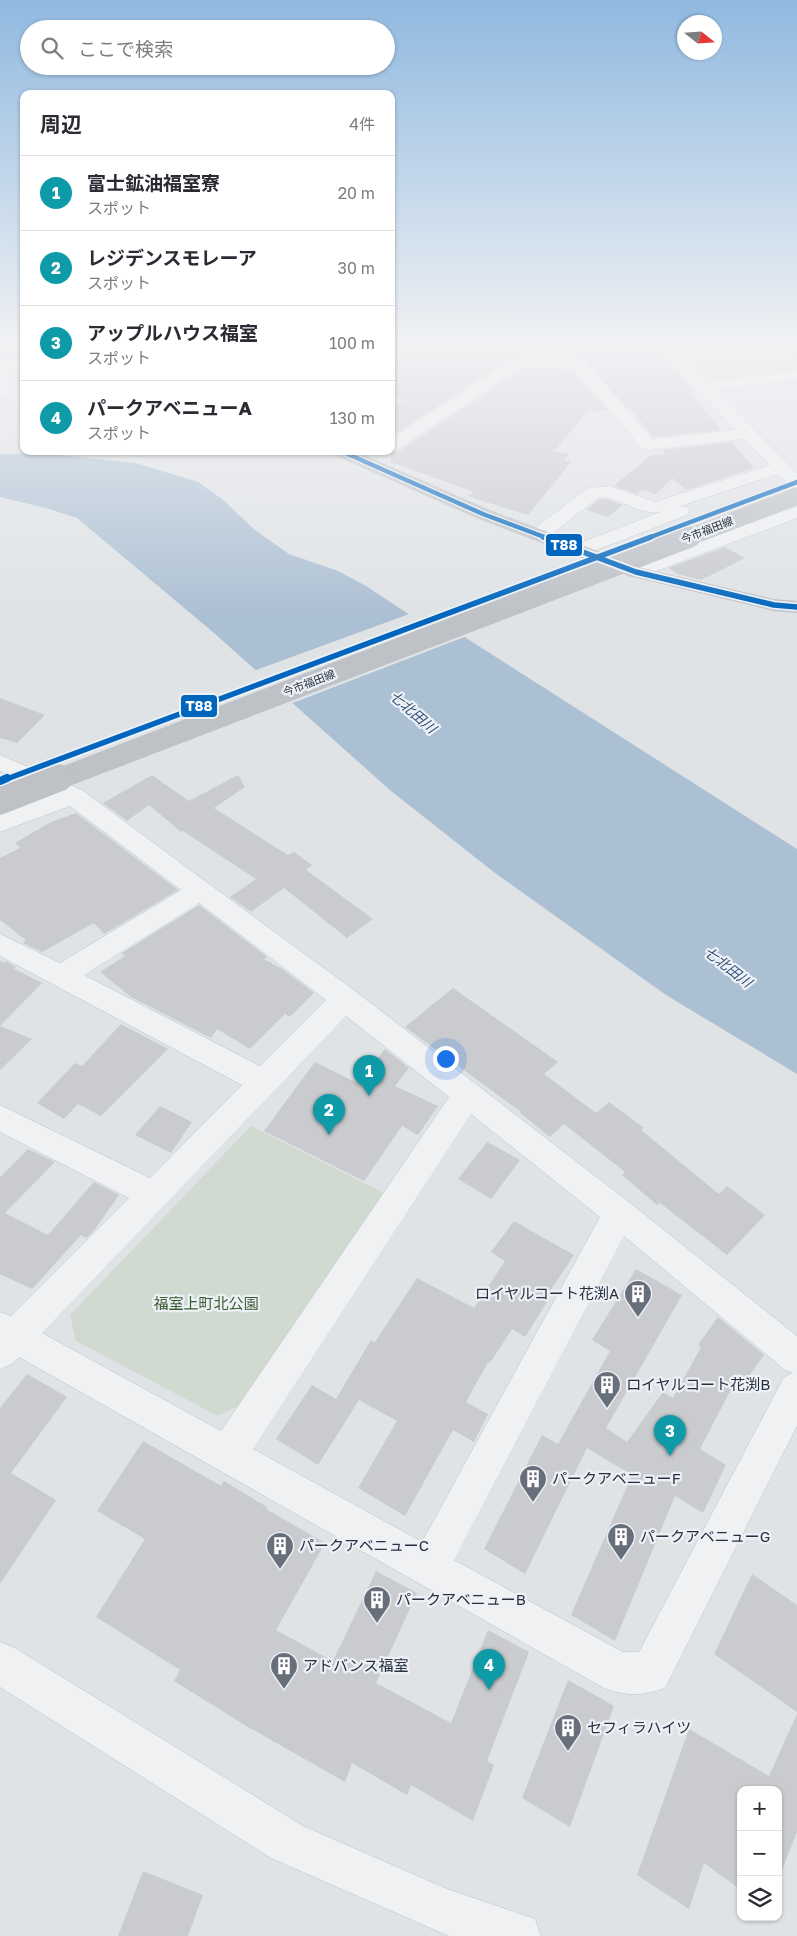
<!DOCTYPE html>
<html lang="ja">
<meta charset="utf-8">
<style>
:root{--surface:#fff;--page:#f2f2f3;--text:#2b2b33;--muted:#7c7c81;--line:#e1e1e2;--accent:#d93025}
body{margin:0;font-family:"Golos Text","Noto Sans JP",sans-serif;background:var(--page);color:var(--text)}
.controls{position:absolute;right:15px;bottom:15px;display:grid;overflow:hidden;border-radius:10px;box-shadow:0 1px 4px #0004}
.controls button{width:45px;height:45px;display:grid;place-items:center;padding:0;border:0;border-bottom:1px solid var(--line);background:var(--surface);color:var(--text);font:25px sans-serif}
.compass{position:absolute;left:677px;top:15px;width:45px;height:45px;border-radius:50%;background:var(--surface);box-shadow:0 1px 4px #0004;rotate:107deg}
.you{position:absolute;left:445px;top:1058px;width:18px;height:18px;margin:-12px;border:4px solid #fff;border-radius:50%;background:#1a73e8;box-shadow:0 0 0 8px #1a73e833}
.badge{display:grid;place-items:center;width:32px;height:32px;border-radius:50%;background:var(--accent);color:#fff;font-size:16px;font-weight:700}
.pin{position:absolute;translate:-50% -41px;filter:drop-shadow(0 1px 2px #0008)}
.pin::after{content:'';position:absolute;top:26px;width:18px;height:15px;background:inherit;clip-path:polygon(0 0,100% 0,50% 100%)}
.list{margin:0;padding:0;list-style:none}
h2{display:flex;justify-content:space-between;align-items:center;height:65px;margin:0;padding:0 20px;font-size:21px}
h2 small{font-size:16px;font-weight:400;color:var(--muted)}
.list li{display:grid;grid-template-columns:32px 1fr auto;gap:15px;align-items:center;box-sizing:border-box;height:75px;padding:0 20px;border-top:1px solid var(--line)}
.list b{display:block;font-size:19px;white-space:nowrap}
.list p{margin:0;font-size:16px;white-space:nowrap;color:var(--muted)}
.list em{font-size:16px;font-style:normal;color:var(--muted)}
.icon{flex:none;width:28px;height:28px;fill:none;stroke:currentColor;stroke-width:2;stroke-linecap:round;stroke-linejoin:round}
.map{position:relative;flex:none;width:797px;height:1936px;overflow:hidden}
.search{position:absolute;background:var(--surface);box-shadow:0 1px 4px #0004;left:20px;top:20px;width:375px;height:55px;display:flex;align-items:center;gap:12px;box-sizing:border-box;padding:0 18px;border-radius:28px;color:var(--muted);font-size:19px}
.panel{position:absolute;background:var(--surface);box-shadow:0 1px 4px #0004;left:20px;top:90px;width:375px;height:365px;border-radius:10px}
.map>svg:first-child{display:block}
.green{fill:#d1dad0}
.water{fill:#acc0d3}
.pier{fill:#e0e3e6}
.building{fill:#c9cbce}
.lines{fill:none;stroke-linecap:round;stroke-linejoin:round}
.minor-casing{stroke:#bec1c4;stroke-width:1}
.tertiary-casing{stroke:#bec1c4;stroke-width:1}
.minor{fill:#f0f1f3;fill-rule:evenodd}
.tertiary{fill:#f0f1f3;fill-rule:evenodd}
.secondary{fill:#bec1c6;fill-rule:evenodd}
.secondary-bridge-far2{stroke:#bec1c6;stroke-width:17}
.secondary-bridge-far1{stroke:#bec1c6;stroke-width:21}
.secondary-bridge{stroke:#bec1c6;stroke-width:27}
.bus-1-far2-casing{stroke:#edf1f6;stroke-width:7}
.bus-1-far1-casing{stroke:#edf1f6;stroke-width:9}
.bus-1-casing{stroke:#edf1f6;stroke-width:11}
.bus-1-far2{stroke:#0065bd;stroke-width:4.5}
.bus-1-far1{stroke:#0065bd;stroke-width:5.5}
.bus-1{stroke:#0065bd;stroke-width:8}
.labels{text-anchor:middle;stroke-width:4.5;stroke-linejoin:round;paint-order:stroke}
.far-street-label{font-size:11px;fill:#263040;stroke:#edf1f6}
.water-label{font-size:14px;font-style:italic;fill:#2d5077;stroke:#edf1f6}
.near-poi-label{font-size:15px;fill:#263040;stroke:#edf1f6;text-anchor:start}
.near-park-label{font-size:15px;fill:#3b5d32;stroke:#edf1f6}
.line-badge{stroke:#edf1f6;stroke-width:2}
.badge-label{font-size:14px;text-anchor:middle;font-weight:bold;fill:#fff}
</style>
<div class="map">
<svg width="797" height="1936" viewBox="0 0 797 1936">
<rect width="100%" height="100%" fill="#e0e3e6"/>
<g class="green">
<polygon points="676,345 797,345 797,373 716,383"/>
<polygon points="251,1126 386,1194 249,1401 218,1416 76,1341 70,1315"/>
</g>
<polygon class="water" points="0,454 50,454 136,463 198,482 222,499 255,530 289,554 338,571 366,586 442,636 463,636 797,849 797,1074 666,995 495,873 391,791 214,633 77,518 46,508 0,497"/>
<polygon class="pier" points="412,613 443,634 467,636 290,704 253,671"/>
<g class="building">
<polygon points="443,345 488,345 521,349 527,355 510,359 391,436 391,409 404,400 391,395 391,362 403,350 436,354"/>
<polygon points="630,345 651,345 657,350 697,392 690,393 721,430 653,437 630,408 627,408 586,361 554,353 583,356 578,350"/>
<polygon points="557,368 574,371 607,410 587,412 554,451 569,454 564,460 571,462 528,515 467,496 474,492 391,462 391,453 398,452 522,369"/>
<polygon points="732,442 754,468 687,490 672,478 656,494 642,490 637,494 614,486 651,455 665,454 663,450"/>
<polygon points="600,499 607,499 623,505 608,517 586,510"/>
<polygon points="725,547 745,558 701,580 677,574 669,568"/>
<polygon points="0,698 45,715 17,743 0,738"/>
<polygon points="152,775 189,801 238,775 245,787 214,808 288,855 294,852 312,865 306,870 373,919 347,938 284,888 251,912 230,897 256,879 183,831 181,832 149,805 127,821 103,803"/>
<polygon points="76,813 178,890 104,934 94,923 42,952 23,943 26,940 0,920 0,858 20,848 15,843 51,822"/>
<polygon points="199,905 267,957 264,959 282,969 314,993 290,1017 285,1014 250,1049 217,1029 211,1038 131,997 100,972 125,956 122,953"/>
<polygon points="0,961 4,963 6,961 16,967 13,968 42,983 0,1026"/>
<polygon points="453,988 558,1062 544,1074 596,1113 609,1102 644,1128 641,1130 719,1194 727,1186 765,1215 727,1255 660,1203 657,1205 622,1175 625,1172 564,1124 550,1137 520,1113 521,1112 405,1027"/>
<polygon points="121,1024 168,1049 101,1116 78,1104 64,1119 37,1103 75,1063 82,1066"/>
<polygon points="0,1026 32,1039 0,1070"/>
<polygon points="385,1049 409,1068 395,1086 438,1106 418,1135 402,1126 364,1181 264,1131 315,1062 359,1084"/>
<polygon points="160,1106 192,1122 171,1153 135,1135"/>
<polygon points="487,1142 520,1160 491,1199 458,1179"/>
<polygon points="28,1149 55,1162 5,1213 48,1235 94,1182 119,1195 93,1232 86,1238 81,1235 32,1289 0,1274 0,1177"/>
<polygon points="514,1221 574,1255 544,1300 547,1302 525,1337 512,1329 490,1363 488,1362 466,1402 488,1414 474,1442 453,1430 405,1516 358,1488 397,1421 359,1400 318,1465 276,1439 312,1385 336,1399 371,1340 375,1342 417,1278 474,1308 505,1261 491,1252"/>
<polygon points="636,1269 682,1295 606,1428 627,1442 663,1392 673,1398 701,1347 698,1345 718,1317 764,1355 746,1380 739,1374 700,1449 726,1465 703,1513 675,1496 615,1641 571,1615 632,1475 587,1448 525,1574 484,1549 542,1435 558,1444 610,1351 592,1340"/>
<polygon points="27,1374 67,1397 11,1473 56,1500 0,1584 0,1408"/>
<polygon points="143,1441 221,1486 224,1481 267,1507 266,1509 325,1543 276,1630 333,1661 376,1571 417,1593 376,1683 451,1723 488,1630 529,1652 487,1761 494,1765 473,1821 411,1785 407,1795 352,1763 345,1782 243,1724 174,1681 180,1670 96,1617 145,1539 97,1511"/>
<polygon points="752,1574 797,1605 797,1712 714,1654"/>
<polygon points="568,1680 614,1706 570,1827 522,1798"/>
<polygon points="797,1714 797,1832 778,1880 778,1790 741,1790 741,1890 704,1863 689,1909 637,1875 689,1729 769,1776"/>
<polygon points="143,1871 203,1895 188,1936 118,1936"/>
</g>
<g class="lines">
<defs>
<g id="minor">
<polygon points="391,345 405,345 396,354 391,356"/>
<path d="M 520,345 L 535,345 L 556,356 L 585,362 L 652,439 L 736,430 L 655,345 L 670,345 L 707,382 L 797,370 L 797,380 L 715,390 L 797,473 L 797,488 L 791,487 L 778,474 L 680,506 L 687,507 L 689,511 L 687,515 L 586,554 L 572,554 L 569,550 L 572,546 L 663,511 C 641,518 621,496 599,497 L 545,539 L 531,539 L 529,535 L 531,531 L 588,488 L 610,486 L 655,502 L 770,465 L 745,439 L 648,450 L 642,449 L 575,369 L 557,366 L 521,367 L 397,450 L 391,451 L 391,438 L 511,361 L 531,356 Z"/>
<polygon points="19,352 24,354 24,361 11,372 8,393 0,398 0,365 14,354"/>
<polygon points="797,506 797,518 643,576 629,576 626,572 629,568"/>
<path d="M 0,755 L 82,790 L 209,884 L 355,991 L 630,1203 L 797,1336 L 797,1426 L 665,1688 C 644,1696 625,1696 604,1688 L 19,1357 L 12,1364 L 0,1369 L 0,1312 L 11,1316 L 129,1198 L 0,1132 L 0,1105 L 150,1178 L 242,1085 L 0,956 L 0,934 L 60,963 L 181,890 L 70,806 L 0,832 L 0,815 L 51,795 L 0,771 ZM 199,903 L 326,1000 L 260,1066 L 84,975 ZM 346,1016 L 449,1097 L 221,1431 L 42,1333 ZM 471,1114 L 600,1217 L 422,1542 L 253,1449 ZM 624,1236 L 785,1370 L 793,1373 L 784,1377 L 639,1652 L 623,1652 L 454,1560 Z"/>
</g>
<polygon id="tertiary" points="0,1642 15,1648 303,1826 447,1889 535,1919 541,1936 449,1936 271,1858 0,1687"/>
</defs>
<use href="#minor" class="minor-casing"/>
<use href="#tertiary" class="tertiary-casing"/>
<use href="#minor" class="minor"/>
<use href="#tertiary" class="tertiary"/>
<g class="secondary">
<polygon points="0,350 24,353 24,363 0,360"/>
<polygon points="332,451 355,451 490,510 642,568 774,599 797,601 797,613 774,611 629,576 476,518 334,455"/>
</g>
<polyline class="secondary-bridge-far2" points="687,538 797,496"/>
<polyline class="secondary-bridge-far1" points="56,780 690,537"/>
<polyline class="secondary-bridge" points="0,801 59,778"/>
<defs>
<g id="bus-1-far2">
<polyline points="341,451 483,514 547,538"/>
<polyline points="648,538 797,482"/>
</g>
<g id="bus-1-far1">
<polyline points="543,537 636,572 774,605 797,607"/>
<polyline points="4,780 651,537"/>
</g>
<polyline id="bus-1" points="0,781 7,778"/>
</defs>
<use href="#bus-1-far2" class="bus-1-far2-casing"/>
<use href="#bus-1-far1" class="bus-1-far1-casing"/>
<use href="#bus-1" class="bus-1-casing"/>
<use href="#bus-1-far2" class="bus-1-far2"/>
<use href="#bus-1-far1" class="bus-1-far1"/>
<use href="#bus-1" class="bus-1"/>
</g>
<linearGradient id="sky" x2="0" y2="1"><stop stop-color="#90b9e0"/><stop offset="0.56" stop-color="#f1f2f4"/><stop offset="1" stop-color="#f1f2f4" stop-opacity="0"/></linearGradient>
<rect width="797" height="616" fill="url(#sky)"/>
<defs>
<symbol id="building-pin" viewBox="-11 -11 22 30"><path d="M0 17L-7.5 6A9.5 9.5 0 1 1 7.5 6Z" fill="#676f7a" stroke="#edf1f6"/><path d="M-4-6H4V6H1V3H-1V6H-4ZM-2.5-4.3h1.7v1.8h-1.7ZM.8-4.3h1.7v1.8H.8ZM-2.5-1h1.7V.8h-1.7ZM.8-1h1.7V.8H.8Z" fill="#fff"/></symbol>
</defs>
<g fill-rule="evenodd">
<use href="#building-pin" x="622" y="1278" width="32" height="43"/>
<use href="#building-pin" x="591" y="1369" width="32" height="43"/>
<use href="#building-pin" x="517" y="1463" width="32" height="43"/>
<use href="#building-pin" x="605" y="1521" width="32" height="43"/>
<use href="#building-pin" x="264" y="1530" width="32" height="43"/>
<use href="#building-pin" x="361" y="1584" width="32" height="43"/>
<use href="#building-pin" x="268" y="1650" width="32" height="43"/>
<use href="#building-pin" x="552" y="1712" width="32" height="43"/>
</g>
<g class="labels">
<g class="far-street-label">
<text transform="translate(707 530) rotate(-21)" y="4">今市福田線</text>
<text transform="translate(309 683) rotate(-21)" y="4">今市福田線</text>
</g>
<g class="water-label">
<text transform="translate(413 712) rotate(41)" y="5">七北田川</text>
<text transform="translate(728 967) rotate(38)" y="5">七北田川</text>
</g>
<g class="near-poi-label">
<text x="619" y="1299" text-anchor="end">ロイヤルコート花渕A</text>
<text x="626" y="1390">ロイヤルコート花渕B</text>
<text x="552" y="1484">パークアベニューF</text>
<text x="640" y="1542">パークアベニューG</text>
<text x="299" y="1551">パークアベニューC</text>
<text x="396" y="1605">パークアベニューB</text>
<text x="303" y="1671">アドバンス福室</text>
<text x="587" y="1733">セフィラハイツ</text>
</g>
<g class="near-park-label">
<text x="206" y="1309">福室上町北公園</text>
</g>
</g>
<g class="line-badge">
<rect x="545" y="533" width="38" height="24" rx="5" fill="#0065bd"/>
<rect x="180" y="694" width="38" height="24" rx="5" fill="#0065bd"/>
</g>
<g class="badge-label">
<text x="564" y="550">T88</text>
<text x="199" y="711">T88</text>
</g>
</svg>
<div class="controls">
<button>+</button>
<button>−</button>
<button><svg class="icon" aria-label="layers" viewBox="0 0 24 24"><path d="M12 4l9 5-9 5-9-5zM3 14l9 5 9-5"/></svg></button>
</div>
<svg class="compass" viewBox="-18 -18 36 36"><path d="M0-13l5 13h-10z" fill="#e53935"/><path d="M0 13l5-13h-10z" fill="#7c7c81"/></svg>
<div class="you"></div>
<div class="pin badge" style="left:369px;top:1096px;background:#0f9aa8">1</div>
<div class="pin badge" style="left:329px;top:1135px;background:#0f9aa8">2</div>
<div class="pin badge" style="left:670px;top:1456px;background:#0f9aa8">3</div>
<div class="pin badge" style="left:489px;top:1690px;background:#0f9aa8">4</div>
<div class="search"><svg class="icon" aria-label="search" viewBox="0 0 24 24"><circle cx="10" cy="10" r="6"/><path d="M15 15l6 6"/></svg>ここで検索</div>
<section class="panel">
<h2>周辺<small>4件</small></h2>
<ul class="list">
<li><span class="badge" style="background:#0f9aa8">1</span><div><b>富士鉱油福室寮</b><p>スポット</p></div><em>20 m</em></li>
<li><span class="badge" style="background:#0f9aa8">2</span><div><b>レジデンスモレーア</b><p>スポット</p></div><em>30 m</em></li>
<li><span class="badge" style="background:#0f9aa8">3</span><div><b>アップルハウス福室</b><p>スポット</p></div><em>100 m</em></li>
<li><span class="badge" style="background:#0f9aa8">4</span><div><b>パークアベニューA</b><p>スポット</p></div><em>130 m</em></li>
</ul>
</section>
</div>
